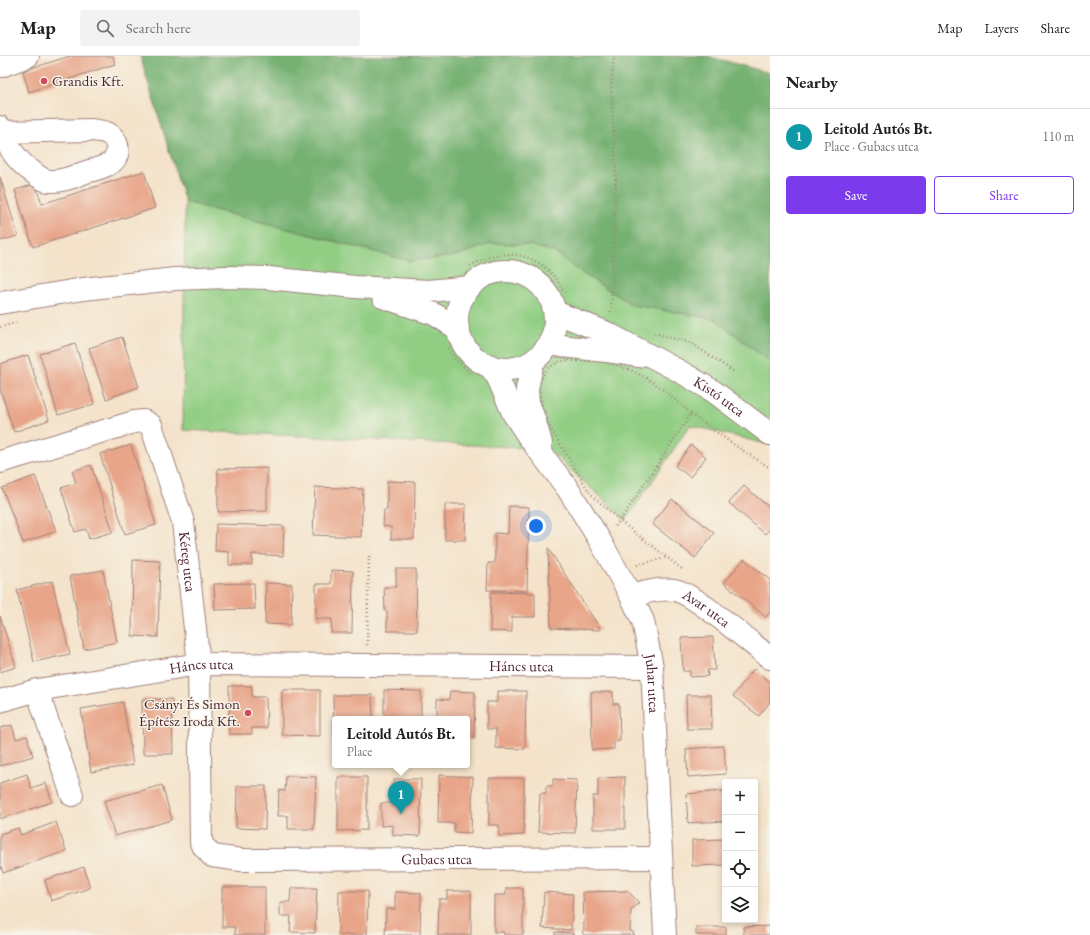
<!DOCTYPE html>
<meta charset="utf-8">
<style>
:root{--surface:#fff;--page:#f2f2f2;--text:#202124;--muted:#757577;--line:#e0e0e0;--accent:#7c3aed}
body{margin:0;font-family:"EB Garamond",serif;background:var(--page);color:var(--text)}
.controls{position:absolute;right:12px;bottom:12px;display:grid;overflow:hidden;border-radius:4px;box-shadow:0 2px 6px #0003}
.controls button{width:36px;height:36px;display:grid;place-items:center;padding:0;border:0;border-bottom:1px solid var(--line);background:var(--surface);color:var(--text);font:20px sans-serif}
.you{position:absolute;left:536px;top:470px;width:14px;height:14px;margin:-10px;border:3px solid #fff;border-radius:50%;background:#1a73e8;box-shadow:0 0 0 6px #1a73e833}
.badge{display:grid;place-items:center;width:26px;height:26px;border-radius:50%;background:var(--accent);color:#fff;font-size:13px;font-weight:700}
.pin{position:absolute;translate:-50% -33px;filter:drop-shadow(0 1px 2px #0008)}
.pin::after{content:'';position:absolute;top:21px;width:14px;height:12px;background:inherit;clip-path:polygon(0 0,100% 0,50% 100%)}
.popup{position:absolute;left:332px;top:660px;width:138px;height:52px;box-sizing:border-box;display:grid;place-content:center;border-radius:4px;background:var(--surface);filter:drop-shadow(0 1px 3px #0005);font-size:13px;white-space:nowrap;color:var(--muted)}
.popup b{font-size:15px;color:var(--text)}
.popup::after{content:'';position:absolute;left:50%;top:100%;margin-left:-8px;border:8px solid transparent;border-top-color:var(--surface)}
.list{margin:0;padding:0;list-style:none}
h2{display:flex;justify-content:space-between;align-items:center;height:52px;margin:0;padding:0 16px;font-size:17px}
h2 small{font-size:13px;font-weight:400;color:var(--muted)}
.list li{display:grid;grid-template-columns:26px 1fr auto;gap:12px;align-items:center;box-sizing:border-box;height:56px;padding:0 16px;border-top:1px solid var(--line)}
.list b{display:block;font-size:15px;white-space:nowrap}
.list p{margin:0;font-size:13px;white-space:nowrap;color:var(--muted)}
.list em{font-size:13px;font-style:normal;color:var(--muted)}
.actions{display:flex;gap:8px;padding:12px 16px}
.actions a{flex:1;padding:9px 0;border:1px solid var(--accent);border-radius:4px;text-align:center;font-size:14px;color:var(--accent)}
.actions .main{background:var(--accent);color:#fff}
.icon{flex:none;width:22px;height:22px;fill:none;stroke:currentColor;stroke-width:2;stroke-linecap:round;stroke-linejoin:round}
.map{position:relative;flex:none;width:770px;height:879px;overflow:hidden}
header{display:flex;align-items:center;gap:24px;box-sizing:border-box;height:56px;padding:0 20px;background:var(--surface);border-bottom:1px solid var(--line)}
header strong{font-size:19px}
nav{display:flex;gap:22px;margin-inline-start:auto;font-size:14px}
.search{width:280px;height:36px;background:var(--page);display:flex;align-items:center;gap:10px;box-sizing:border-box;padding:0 14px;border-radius:4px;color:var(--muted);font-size:15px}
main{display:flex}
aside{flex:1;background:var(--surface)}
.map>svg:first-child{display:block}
.green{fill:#91ce83;stroke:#6e7657}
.forest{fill:#74b171;stroke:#5f684e}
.building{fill:#e8a589}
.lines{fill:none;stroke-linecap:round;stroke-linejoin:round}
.minor-casing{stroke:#9f817a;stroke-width:24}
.path{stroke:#9f817a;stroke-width:2.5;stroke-dasharray:1 3;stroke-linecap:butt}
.minor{stroke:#fff;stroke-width:22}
.poi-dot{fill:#d1495b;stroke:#f7f3e8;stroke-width:1.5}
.labels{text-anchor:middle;stroke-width:3;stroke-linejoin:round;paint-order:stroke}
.poi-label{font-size:15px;fill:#4a1f2b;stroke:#f7f3e8;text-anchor:start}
.street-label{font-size:15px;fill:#4a1f2b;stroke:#f7f3e8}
</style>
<header>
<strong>Map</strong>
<div class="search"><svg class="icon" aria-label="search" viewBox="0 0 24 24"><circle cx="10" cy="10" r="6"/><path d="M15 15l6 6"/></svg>Search here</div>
<nav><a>Map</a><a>Layers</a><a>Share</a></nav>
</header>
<main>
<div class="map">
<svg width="770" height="879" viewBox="0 0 770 879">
<rect width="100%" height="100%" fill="#f7f3e8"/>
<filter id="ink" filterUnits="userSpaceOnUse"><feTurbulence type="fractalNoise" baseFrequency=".025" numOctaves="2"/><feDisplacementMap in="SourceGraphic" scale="8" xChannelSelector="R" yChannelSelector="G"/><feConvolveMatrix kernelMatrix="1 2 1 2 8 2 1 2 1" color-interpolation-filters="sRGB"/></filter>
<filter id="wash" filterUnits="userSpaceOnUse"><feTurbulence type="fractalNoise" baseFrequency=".012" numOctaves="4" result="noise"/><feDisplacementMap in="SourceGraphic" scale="16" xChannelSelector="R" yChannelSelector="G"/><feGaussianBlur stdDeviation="0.9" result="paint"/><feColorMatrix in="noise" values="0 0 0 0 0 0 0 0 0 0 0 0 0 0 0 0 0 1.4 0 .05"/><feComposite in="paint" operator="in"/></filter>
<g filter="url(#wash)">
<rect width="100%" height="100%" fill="#f4e3ca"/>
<polygon class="green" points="185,146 410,205 456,200 492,187 530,189 554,196 585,219 633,249 715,263 770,306 770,389 690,369 626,464 548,393 183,374"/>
<polygon class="forest" points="140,0 707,0 770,17 770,306 715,263 633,249 585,219 554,196 530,189 492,187 456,200 410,205 185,146"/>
<g id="blocks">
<g class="building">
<polygon points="70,0 113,0 115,8 29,36 23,15"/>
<polygon points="144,115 155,152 33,191 15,134 35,128 42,148"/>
<polygon points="0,121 18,180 0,185"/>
<polygon points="122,281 139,331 106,343 89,292"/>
<polygon points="75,287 94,348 58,359 40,298"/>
<polygon points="28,299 49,364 14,376 0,333 0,308"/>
<polygon points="131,389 156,469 125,478 100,398"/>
<polygon points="691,389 706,401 690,421 675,410"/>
<polygon points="91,409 113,476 89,483 86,473 75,476 61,432 76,427 72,415"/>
<polygon points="267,412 267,455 218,456 218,413"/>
<polygon points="35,420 56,475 23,487 2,432"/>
<polygon points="387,425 415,426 414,483 391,483 391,471 383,470 384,454 387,454"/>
<polygon points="744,430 770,452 770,473 765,478 729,447"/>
<polygon points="315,431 363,433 361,481 313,479"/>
<polygon points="672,443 714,477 695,502 652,468"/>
<polygon points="445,448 466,448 465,484 445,484"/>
<polygon points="509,450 529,451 527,535 487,534 488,507 495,507 495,477 508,478"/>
<polygon points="216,468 284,470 283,500 252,498 252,509 229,509 229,496 215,495"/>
<polygon points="548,492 601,574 551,572"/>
<polygon points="744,503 770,524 770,556 766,561 724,527"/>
<polygon points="133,504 160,505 158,581 132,580"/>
<polygon points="396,513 416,513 417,575 387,575 387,555 385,555 384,531 396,531"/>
<polygon points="103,514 117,586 84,593 70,520"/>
<polygon points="331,514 353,515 352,577 331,577 332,563 316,563 316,528 331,528"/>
<polygon points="52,525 70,598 34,606 17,534"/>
<polygon points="254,527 255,553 215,554 214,528"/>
<polygon points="266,527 292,528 291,569 265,568"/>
<polygon points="491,536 535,537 535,561 512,561 512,576 490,575"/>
<polygon points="0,560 16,611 0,616"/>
<polygon points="713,581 715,614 707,614 708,620 690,621 690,615 683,615 681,582"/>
<polygon points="754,613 770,626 770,646 759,660 733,640"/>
<polygon points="229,630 252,630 252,641 266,641 267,672 252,672 252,678 229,678"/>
<polygon points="282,634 320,634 320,680 282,679"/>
<polygon points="384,634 421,635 421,663 384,663"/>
<polygon points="450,635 475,636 474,683 467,683 467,663 437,663 437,643 449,644"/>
<polygon points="497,635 526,635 525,693 496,692 496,673 487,673 487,646 497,646"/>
<polygon points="591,636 613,636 613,648 619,648 620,685 614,686 614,693 592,694"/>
<polygon points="333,639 372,639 373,663 335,663 335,683 334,683"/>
<polygon points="686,639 711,639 712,673 687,673"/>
<polygon points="142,643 172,643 173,698 143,698"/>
<polygon points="123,646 133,709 91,716 81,653"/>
<polygon points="12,669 16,683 27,680 33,700 0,710 0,672"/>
<polygon points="724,690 726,718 688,721 686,693"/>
<polygon points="27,718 31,732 46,727 52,746 0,763 0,745 2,744 0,739 0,727"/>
<polygon points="439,719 473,721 471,777 454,776 454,767 438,767"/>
<polygon points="286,720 316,721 314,773 288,773 288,760 278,760 279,734 285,735"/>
<polygon points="338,721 367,721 367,774 338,775"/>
<polygon points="625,721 625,773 593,773 593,740 598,740 598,722"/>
<polygon points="489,722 524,722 524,779 499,780 499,769 489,769"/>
<polygon points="394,723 421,723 420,780 393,779 393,769 381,770 381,747 394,747"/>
<polygon points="553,723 577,724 575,777 538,776 540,737 546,737 546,730 553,730"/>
<polygon points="162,729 172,764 115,780 104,745"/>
<polygon points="237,730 266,730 265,773 236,772"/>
<polygon points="723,735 725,765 688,767 686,738"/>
<polygon points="56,766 66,795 3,817 0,807 0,778 18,772 21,779"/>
<polygon points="725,783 725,809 692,810 692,784"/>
<polygon points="84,811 90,832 51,845 45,824"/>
<polygon points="222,831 265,831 265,879 235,879 235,871 222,871"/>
<polygon points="291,832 317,832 315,877 290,876 291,860 280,860 280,846 290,846"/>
<polygon points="506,832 523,832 523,879 504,879 504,876 494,876 494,839 506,839"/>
<polygon points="627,834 639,847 631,854 630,874 635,879 584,879 582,876 584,874 583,836 625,835"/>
<polygon points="339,835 368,835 367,879 338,879"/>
<polygon points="447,835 471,835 471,879 438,879 439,843 447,843"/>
<polygon points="395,836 421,837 420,879 385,879 386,853 395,853"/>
<polygon points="544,836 573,838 571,874 542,872"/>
<polygon points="770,870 770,879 744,879 743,871"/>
<rect x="696" y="871" width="30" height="8"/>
<polygon points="555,876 573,877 573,879 555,879"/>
</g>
</g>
</g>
<g filter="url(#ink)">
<use href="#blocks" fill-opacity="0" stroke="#9f817a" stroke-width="1"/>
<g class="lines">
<defs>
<g id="minor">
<polyline points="0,7 1,10 28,0"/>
<path d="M 0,71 C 9,92 15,104 34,117 C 39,121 44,125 50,125 C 62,126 75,120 86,116 C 93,114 102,112 109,108 C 121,102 120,85 109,78 C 105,75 97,75 91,74 L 2,76"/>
<circle cx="506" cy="264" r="49"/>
<polyline points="383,241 434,258 458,273"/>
<polyline points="0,247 83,233 175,223 226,221 268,222 355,231 429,235 470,231"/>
<path id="s1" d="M 555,256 L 607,277 L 681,316 L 713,335 L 770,378"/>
<path d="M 549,288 C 579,293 608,294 638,300"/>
<polyline points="533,305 527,333 528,346 535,366 541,387"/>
<path id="s2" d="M 489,309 L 498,322 L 513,357 L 528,380 L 568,433 L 599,483 L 631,540 L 643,565 L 652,611 L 665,879"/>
<path id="s3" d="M 0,406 L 134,366 L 144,365 L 151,369 L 183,466 L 199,608 L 201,787 L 212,800 L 241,804 L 661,802"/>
<path id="s4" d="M 631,540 C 645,536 660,532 674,534 C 693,536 752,588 770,602"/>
<polyline points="37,634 72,739"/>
<path id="s5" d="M 0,645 L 37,634 L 199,608 L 652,611"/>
</g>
</defs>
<use href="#minor" class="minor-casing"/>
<g class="path">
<path d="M 470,210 C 506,188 547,198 564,237"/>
<polyline points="611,256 616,117 611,31 614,0"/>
<polyline points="0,271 19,266"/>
<polyline points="654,277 691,287 734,316"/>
<polyline points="448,292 455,303 470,317"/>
<path d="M 569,304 C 580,306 591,304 603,306 C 639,312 666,334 691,358 L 620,465 L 590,437 L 552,375 L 543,352 L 538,332 L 540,325 L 547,313 L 558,306 Z"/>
<polyline points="691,358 733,388 770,412"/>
<polyline points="615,470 620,465 682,513"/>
<polyline points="637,509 665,502"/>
<polyline points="367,589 369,500"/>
</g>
<use href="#minor" class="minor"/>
</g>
</g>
<g class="poi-dot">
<circle cx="44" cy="25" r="4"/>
<circle cx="248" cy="657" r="4"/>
</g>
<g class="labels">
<g class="poi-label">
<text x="52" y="30">Grandis Kft.</text>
<text x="240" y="653" text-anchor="end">Csányi És Simon<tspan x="240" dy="17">Építész Iroda Kft.</tspan></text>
</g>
<g class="street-label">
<text dy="5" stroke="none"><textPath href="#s1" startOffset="185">Kistó utca</textPath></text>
<text dy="5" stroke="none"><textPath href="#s3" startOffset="300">Kéreg utca</textPath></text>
<text dy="5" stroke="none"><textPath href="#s4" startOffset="81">Avar utca</textPath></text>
<text dy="5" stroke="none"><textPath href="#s5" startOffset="525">Háncs utca</textPath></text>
<text dy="5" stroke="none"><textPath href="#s5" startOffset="205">Háncs utca</textPath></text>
<text dy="5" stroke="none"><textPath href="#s2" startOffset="363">Juhar utca</textPath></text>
<text dy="5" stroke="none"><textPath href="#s3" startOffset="824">Gubacs utca</textPath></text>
</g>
</g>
</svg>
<div class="controls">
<button>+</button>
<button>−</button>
<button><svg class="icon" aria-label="locate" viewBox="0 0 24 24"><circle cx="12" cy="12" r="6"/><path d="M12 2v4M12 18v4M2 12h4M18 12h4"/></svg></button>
<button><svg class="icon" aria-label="layers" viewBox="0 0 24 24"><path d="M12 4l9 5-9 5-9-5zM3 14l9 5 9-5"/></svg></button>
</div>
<div class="you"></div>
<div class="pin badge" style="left:401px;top:758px;background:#0f9aa8">1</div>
<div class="popup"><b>Leitold Autós Bt.</b>Place</div>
</div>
<aside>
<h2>Nearby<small></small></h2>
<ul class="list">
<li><span class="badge" style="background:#0f9aa8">1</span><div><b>Leitold Autós Bt.</b><p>Place · Gubacs utca</p></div><em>110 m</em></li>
</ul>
<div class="actions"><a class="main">Save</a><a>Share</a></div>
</aside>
</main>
